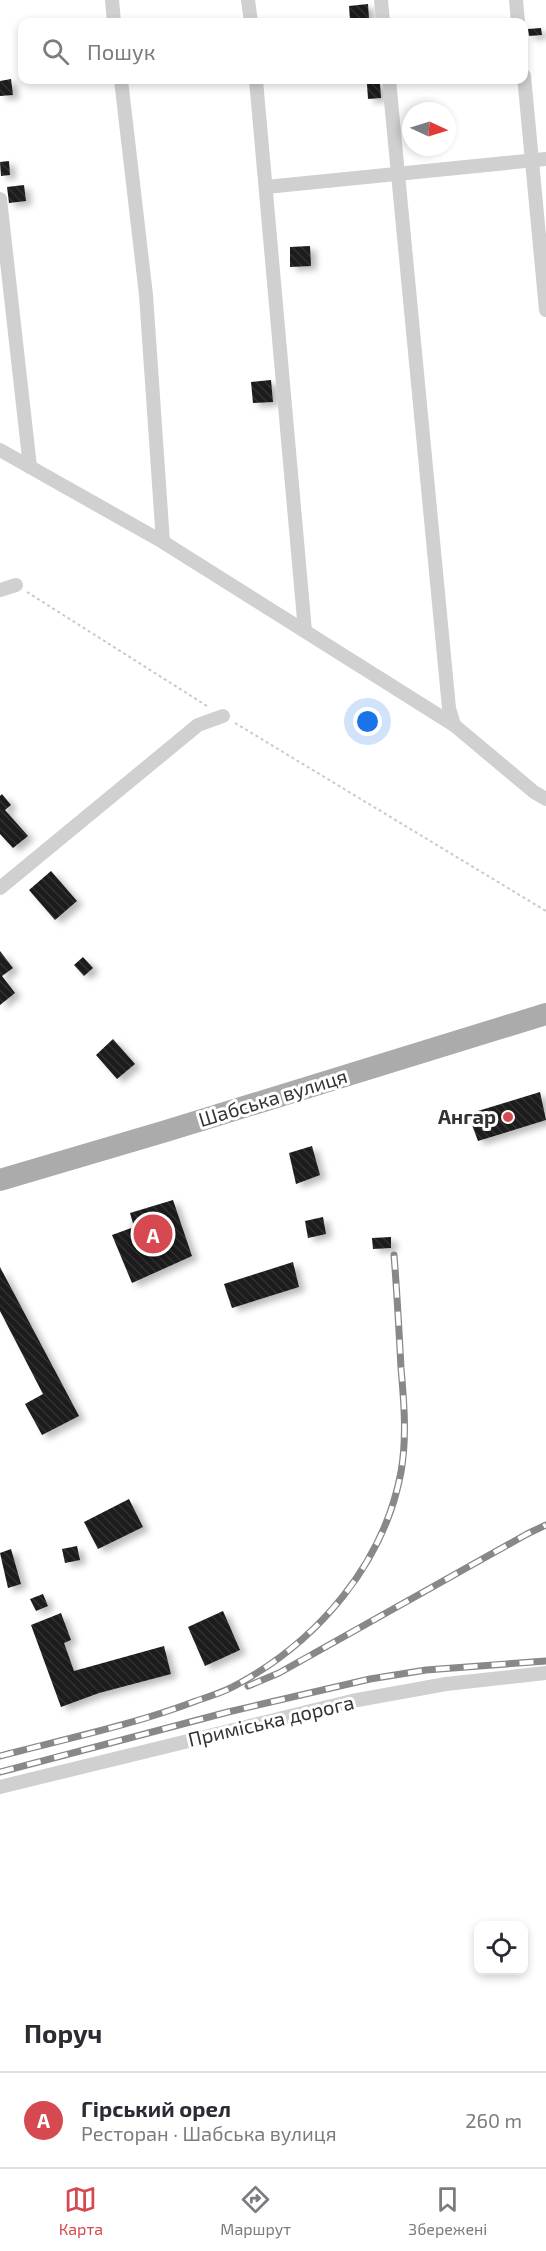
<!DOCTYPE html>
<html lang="uk">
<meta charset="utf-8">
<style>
:root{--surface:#fff;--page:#f7f7f7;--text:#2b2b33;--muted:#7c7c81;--line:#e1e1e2;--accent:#d64950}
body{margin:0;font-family:"Exo 2",sans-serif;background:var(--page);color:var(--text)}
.controls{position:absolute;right:18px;bottom:18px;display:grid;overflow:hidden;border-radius:12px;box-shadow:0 3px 9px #0003}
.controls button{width:54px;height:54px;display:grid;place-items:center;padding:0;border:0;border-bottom:2px solid var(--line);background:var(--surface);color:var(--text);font:30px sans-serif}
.compass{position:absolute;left:402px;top:102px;width:54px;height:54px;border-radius:50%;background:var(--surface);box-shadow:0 3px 9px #0003;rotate:94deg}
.you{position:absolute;left:368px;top:722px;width:21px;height:21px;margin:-15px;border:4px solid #fff;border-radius:50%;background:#1a73e8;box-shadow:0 0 0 9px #1a73e833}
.badge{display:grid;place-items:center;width:39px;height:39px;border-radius:50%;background:var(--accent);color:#fff;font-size:20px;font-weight:700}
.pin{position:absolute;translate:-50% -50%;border:3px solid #fff;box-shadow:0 2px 6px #0006}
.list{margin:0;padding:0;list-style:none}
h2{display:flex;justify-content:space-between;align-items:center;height:78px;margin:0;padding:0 24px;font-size:26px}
h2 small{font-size:20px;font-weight:400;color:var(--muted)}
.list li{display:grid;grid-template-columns:39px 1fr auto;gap:18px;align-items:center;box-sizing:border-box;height:96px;padding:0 24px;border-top:2px solid var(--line)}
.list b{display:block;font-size:22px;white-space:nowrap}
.list p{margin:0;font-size:20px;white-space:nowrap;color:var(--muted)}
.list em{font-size:20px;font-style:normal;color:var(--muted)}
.icon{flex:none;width:33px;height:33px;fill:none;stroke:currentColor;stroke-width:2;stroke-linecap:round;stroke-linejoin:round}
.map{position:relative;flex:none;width:546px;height:1993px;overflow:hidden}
.search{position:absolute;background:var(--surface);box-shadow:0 3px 9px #0003;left:18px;right:18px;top:18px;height:66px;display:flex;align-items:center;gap:15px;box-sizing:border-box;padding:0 21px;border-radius:12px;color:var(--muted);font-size:22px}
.sheet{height:174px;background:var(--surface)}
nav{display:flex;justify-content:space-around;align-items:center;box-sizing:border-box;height:84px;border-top:2px solid var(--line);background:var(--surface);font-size:16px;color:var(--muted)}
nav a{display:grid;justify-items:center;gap:3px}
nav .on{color:var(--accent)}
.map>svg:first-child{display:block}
.building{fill:url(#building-back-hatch);filter:url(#shadow)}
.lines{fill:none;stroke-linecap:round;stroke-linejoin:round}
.path{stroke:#cacaca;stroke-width:2;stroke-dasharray:3 3;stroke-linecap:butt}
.minor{stroke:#d0d0d0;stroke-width:14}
.primary{stroke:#ababab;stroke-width:22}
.rail-casing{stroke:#888;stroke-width:7}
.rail{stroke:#fff;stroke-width:4.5;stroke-dasharray:14;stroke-linecap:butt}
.poi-dot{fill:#d64950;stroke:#fff;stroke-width:2}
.labels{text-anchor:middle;stroke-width:6;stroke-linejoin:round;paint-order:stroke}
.street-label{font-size:20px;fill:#333;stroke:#fff}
.poi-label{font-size:20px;font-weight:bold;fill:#333;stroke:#fff;text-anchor:end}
</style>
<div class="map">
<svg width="546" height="1993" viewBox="0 0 546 1993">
<defs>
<pattern id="building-back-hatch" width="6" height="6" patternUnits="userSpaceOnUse" patternTransform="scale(1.5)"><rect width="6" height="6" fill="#1a1a1a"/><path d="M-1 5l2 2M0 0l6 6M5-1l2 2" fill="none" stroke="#333"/></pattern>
<filter id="shadow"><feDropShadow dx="6" dy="4" stdDeviation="3" flood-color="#0004"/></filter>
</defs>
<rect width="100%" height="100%" fill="#fff"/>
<g class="building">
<polygon points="368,4 369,19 350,20 349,6"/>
<polygon points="541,28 542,35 529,36 528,29"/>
<polygon points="11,79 13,95 0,96 0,81"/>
<polygon points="380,83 381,98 368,99 367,84"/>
<polygon points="9,161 10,175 1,176 0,162"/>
<polygon points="24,185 26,201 9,203 7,187"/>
<polygon points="310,246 311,266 290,267 290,247"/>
<polygon points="271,380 273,402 253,403 251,382"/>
<polygon points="2,794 11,805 5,810 28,836 13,848 0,834 0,796"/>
<polygon points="51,871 77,901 55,920 29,890"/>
<polygon points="0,951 13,968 2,976 15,993 0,1005"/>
<polygon points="83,957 93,968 84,976 74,965"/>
<polygon points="113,1039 135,1064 117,1079 96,1055"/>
<polygon points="540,1092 546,1120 478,1141 468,1114"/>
<polygon points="312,1146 320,1175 296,1184 289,1153"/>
<polygon points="173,1200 192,1256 132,1283 112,1235 134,1227 130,1213"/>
<polygon points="323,1217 326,1234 308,1238 305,1221"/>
<polygon points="391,1237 391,1248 373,1249 372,1238"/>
<polygon points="293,1262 299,1287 232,1308 224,1284"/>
<polygon points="0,1267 79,1416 42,1435 25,1404 43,1394 0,1311"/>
<polygon points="129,1499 143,1527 98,1549 84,1522"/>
<polygon points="77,1546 80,1560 65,1563 62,1549"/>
<polygon points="11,1549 21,1584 8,1588 0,1553"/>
<polygon points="43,1594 48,1606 36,1611 30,1599"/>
<polygon points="223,1611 240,1650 205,1666 188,1627"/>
<polygon points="61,1613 71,1640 64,1643 74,1671 164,1646 171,1674 99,1693 61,1707 31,1625"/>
</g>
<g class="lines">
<g class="path">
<polyline points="27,592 207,706"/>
<polyline points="235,723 546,911"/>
</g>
<g class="minor">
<polyline points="112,0 114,22"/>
<polyline points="248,0 251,22"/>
<polyline points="381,0 383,22"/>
<polyline points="516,0 518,22"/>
<polyline points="524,76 546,310"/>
<polyline points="121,80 146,295 163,542"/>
<polyline points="256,80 305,631"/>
<polyline points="389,80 449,708 454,725"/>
<polyline points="266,187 546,159"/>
<polyline points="0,199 30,467"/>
<polyline points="0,450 163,542 454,725 534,792 546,799"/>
<polyline points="0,590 16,585"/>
<polyline points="0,888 198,725 223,716"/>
<polyline points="0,1787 352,1701 446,1684 546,1673"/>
</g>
<polyline class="primary" points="0,1180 166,1131 546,1014"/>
<defs>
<g id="rail">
<polyline points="248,1686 279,1673 527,1534 546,1525"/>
<path d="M 0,1756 C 65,1739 133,1725 196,1701 C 210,1696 225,1692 238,1684 C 319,1640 384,1563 401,1472 C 407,1438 404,1402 401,1368 C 399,1330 397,1292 394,1255"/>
<polyline points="0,1772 228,1712 370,1679 426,1670 546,1661"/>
</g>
</defs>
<use href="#rail" class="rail-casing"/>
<use href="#rail" class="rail"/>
</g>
<circle class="poi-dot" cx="508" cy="1117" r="6"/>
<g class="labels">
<g class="street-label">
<text transform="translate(273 1098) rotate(-17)" y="7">Шабська вулиця</text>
<text transform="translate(271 1721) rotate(-13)" y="7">Приміська дорога</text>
</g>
<g class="poi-label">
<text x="496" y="1124">Ангар</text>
</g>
</g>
</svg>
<div class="controls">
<button><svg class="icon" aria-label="locate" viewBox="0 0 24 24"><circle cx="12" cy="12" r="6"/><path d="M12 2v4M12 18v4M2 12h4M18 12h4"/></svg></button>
</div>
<svg class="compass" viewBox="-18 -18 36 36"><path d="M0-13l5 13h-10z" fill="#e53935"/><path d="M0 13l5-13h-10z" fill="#7c7c81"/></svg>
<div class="you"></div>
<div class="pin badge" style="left:153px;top:1234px">A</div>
<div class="search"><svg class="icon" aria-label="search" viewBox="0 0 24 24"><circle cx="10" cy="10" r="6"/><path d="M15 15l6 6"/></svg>Пошук</div>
</div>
<section class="sheet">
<h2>Поруч<small></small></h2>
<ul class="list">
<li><span class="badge">A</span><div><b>Гірський орел</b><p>Ресторан · Шабська вулиця</p></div><em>260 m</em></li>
</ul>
</section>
<nav>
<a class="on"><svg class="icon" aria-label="map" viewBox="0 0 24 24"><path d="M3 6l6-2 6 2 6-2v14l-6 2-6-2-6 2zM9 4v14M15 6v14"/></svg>Карта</a>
<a><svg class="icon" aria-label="directions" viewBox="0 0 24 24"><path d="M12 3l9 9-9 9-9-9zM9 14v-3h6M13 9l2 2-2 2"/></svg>Маршрут</a>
<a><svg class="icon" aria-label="saved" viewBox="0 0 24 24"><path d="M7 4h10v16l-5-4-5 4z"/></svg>Збережені</a>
</nav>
